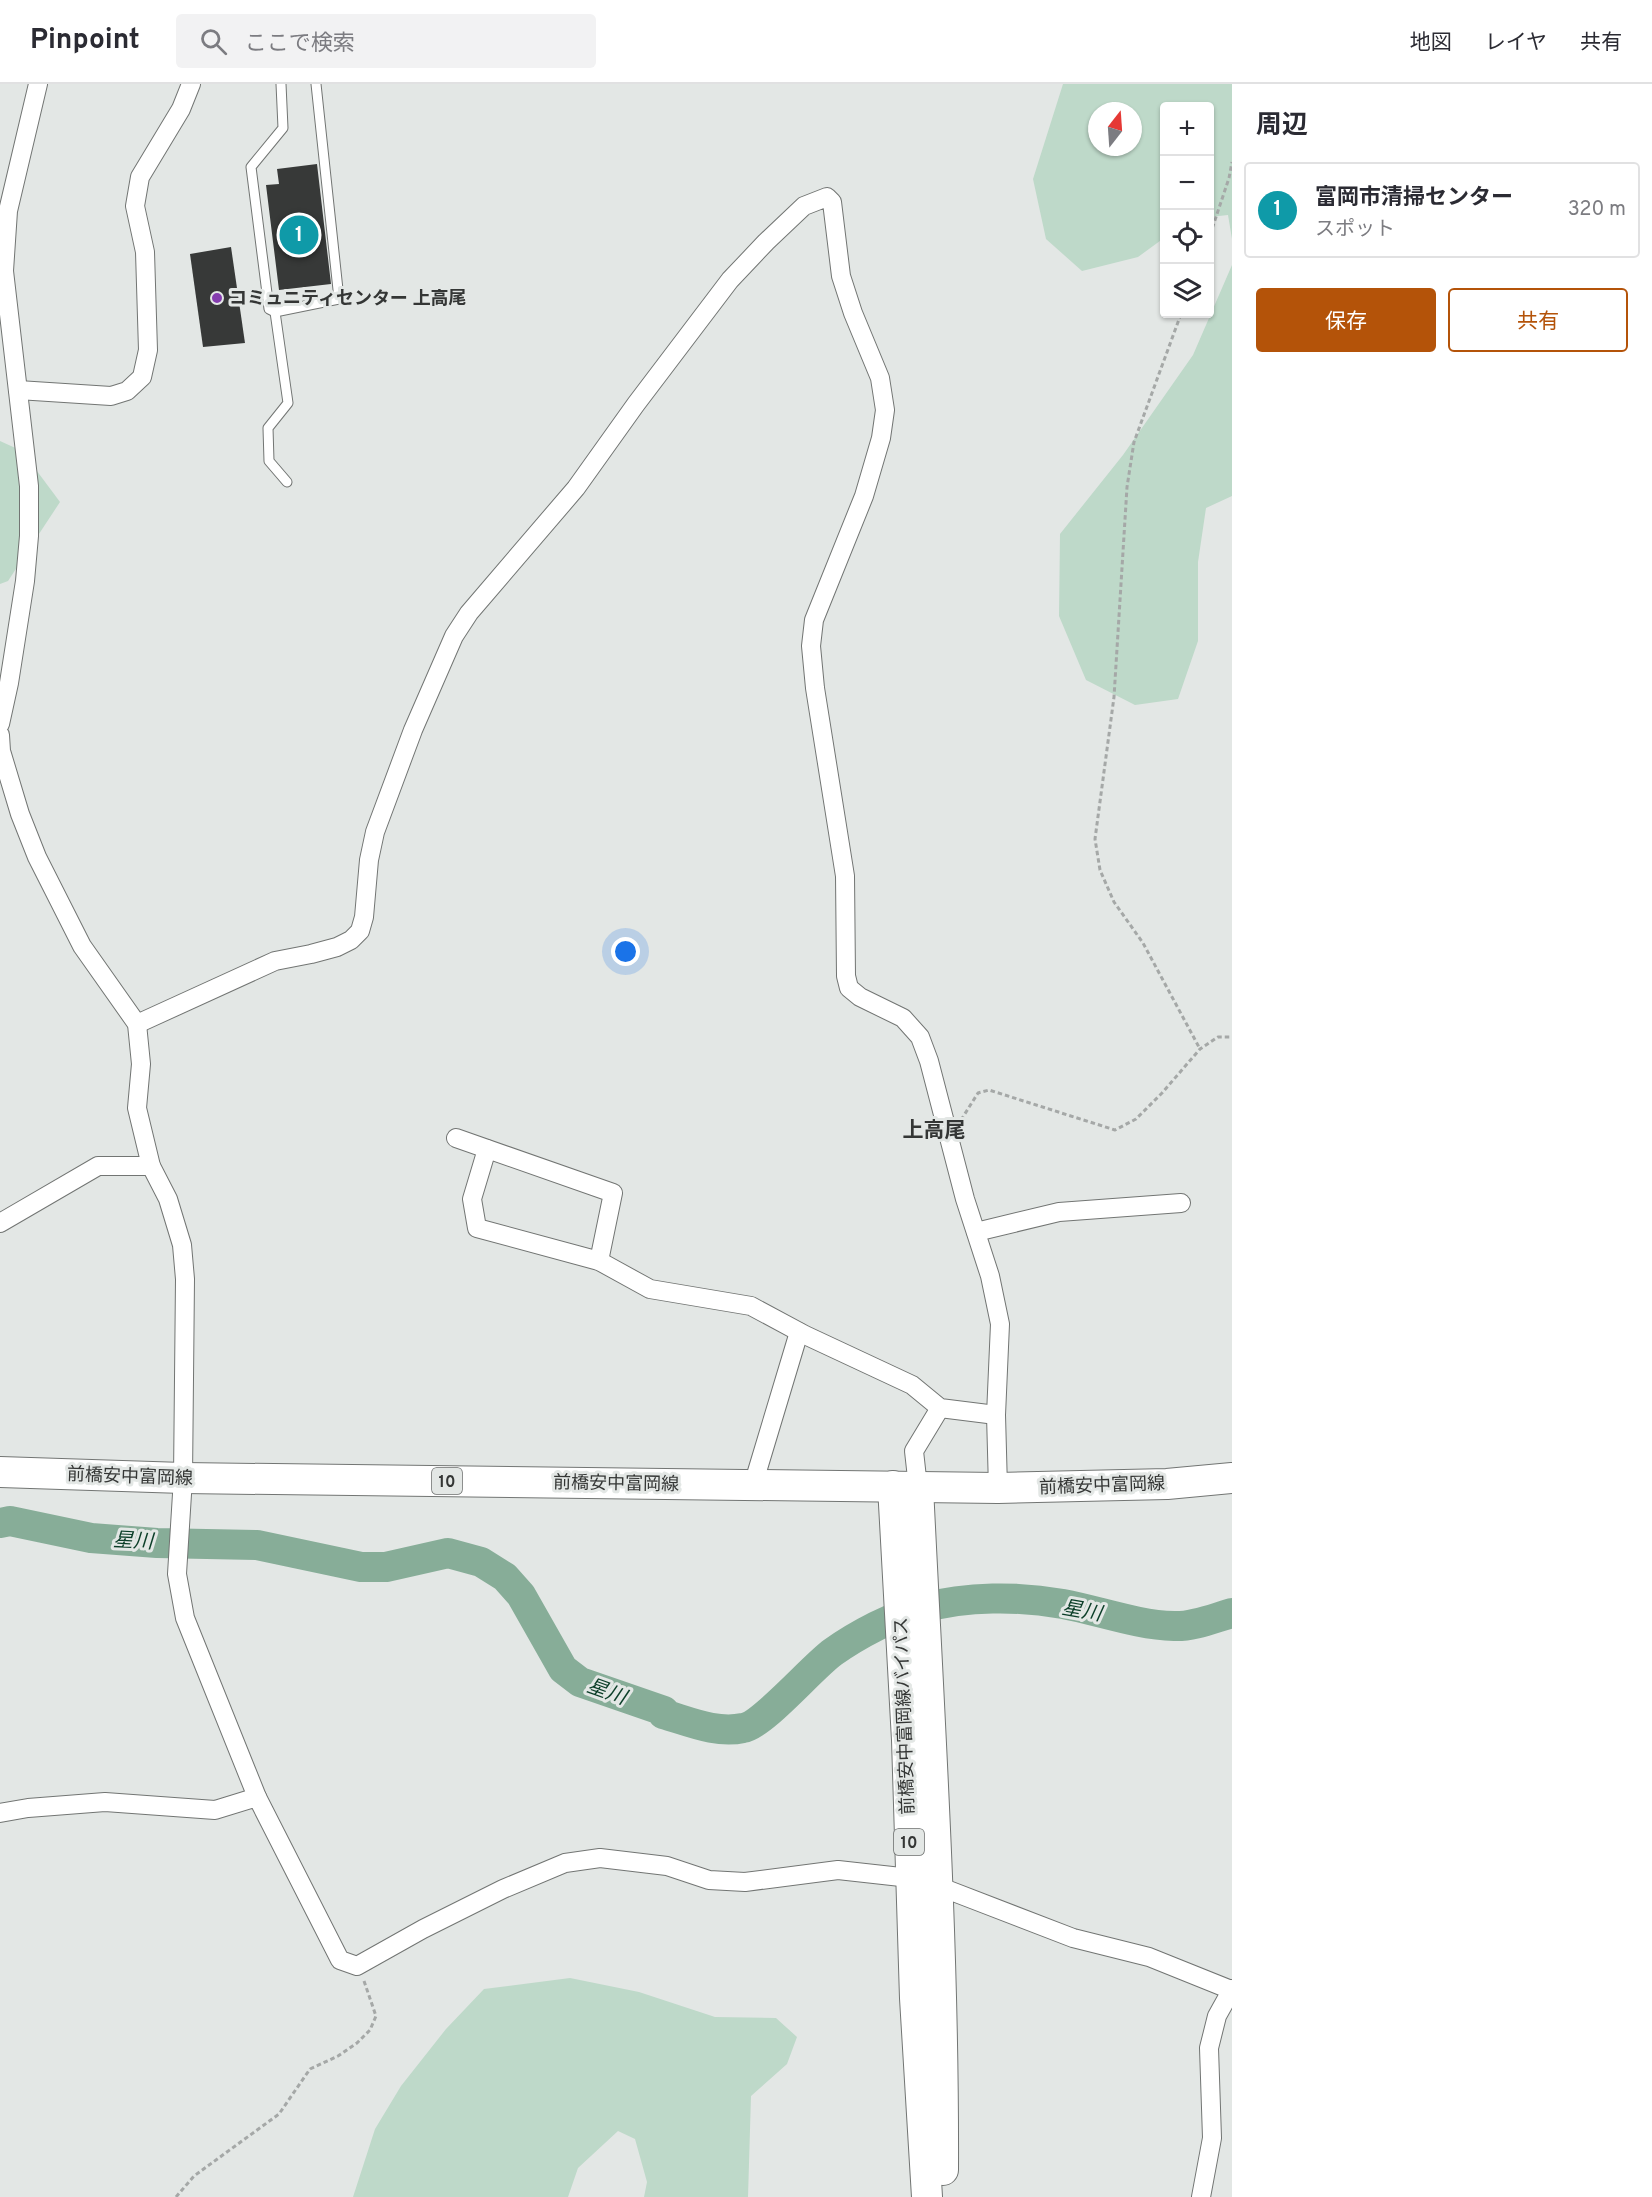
<!DOCTYPE html>
<html lang="ja">
<meta charset="utf-8">
<style>
:root{--surface:#fff;--page:#f2f2f3;--text:#2b2b33;--muted:#7c7c81;--line:#e1e1e2;--accent:#b45309}
body{margin:0;font-family:Overpass,"Noto Sans JP",sans-serif;background:var(--page);color:var(--text)}
.controls{position:absolute;right:18px;top:18px;display:grid;overflow:hidden;border-radius:6px;box-shadow:0 2px 4px #0004}
.controls button{width:54px;height:54px;display:grid;place-items:center;padding:0;border:0;border-bottom:2px solid var(--line);background:var(--surface);color:var(--text);font:30px sans-serif}
.compass{position:absolute;left:1088px;top:18px;width:54px;height:54px;border-radius:50%;background:var(--surface);box-shadow:0 2px 4px #0004;rotate:17deg}
.you{position:absolute;left:626px;top:868px;width:21px;height:21px;margin:-15px;border:4px solid #fff;border-radius:50%;background:#1a73e8;box-shadow:0 0 0 9px #1a73e833}
.badge{display:grid;place-items:center;width:39px;height:39px;border-radius:50%;background:var(--accent);color:#fff;font-size:20px;font-weight:700}
.pin{position:absolute;translate:-50% -50%;border:3px solid #fff;box-shadow:0 2px 6px #0006}
.list{margin:0;padding:0;list-style:none}
h2{display:flex;justify-content:space-between;align-items:center;height:78px;margin:0;padding:0 24px;font-size:26px}
h2 small{font-size:20px;font-weight:400;color:var(--muted)}
.list li{display:grid;grid-template-columns:39px 1fr auto;gap:18px;align-items:center;box-sizing:border-box;height:96px;margin:0 12px 12px;padding:0 12px;border:2px solid var(--line);border-radius:6px}
.list b{display:block;font-size:22px;white-space:nowrap}
.list p{margin:0;font-size:20px;white-space:nowrap;color:var(--muted)}
.list em{font-size:20px;font-style:normal;color:var(--muted)}
.actions{display:flex;gap:12px;padding:18px 24px}
.actions a{flex:1;padding:14px 0;border:2px solid var(--accent);border-radius:6px;text-align:center;font-size:21px;color:var(--accent)}
.actions .main{background:var(--accent);color:#fff}
.icon{flex:none;width:33px;height:33px;fill:none;stroke:currentColor;stroke-width:2;stroke-linecap:round;stroke-linejoin:round}
.map{position:relative;flex:none;width:1232px;height:2113px;overflow:hidden}
header{display:flex;align-items:center;gap:36px;box-sizing:border-box;height:84px;padding:0 30px;background:var(--surface);border-bottom:2px solid var(--line)}
header strong{font-size:28px}
nav{display:flex;gap:33px;margin-inline-start:auto;font-size:21px}
.search{width:420px;height:54px;background:var(--page);display:flex;align-items:center;gap:15px;box-sizing:border-box;padding:0 21px;border-radius:6px;color:var(--muted);font-size:22px}
main{display:flex}
aside{flex:1;background:var(--surface)}
.map>svg:first-child{display:block}
.green{fill:#bed9c9;fill-rule:evenodd}
.lines{fill:none;stroke-linecap:round;stroke-linejoin:round}
.river{stroke:#87ad98;stroke-width:30}
.building{fill:#373938}
.service-casing{stroke:#727573;stroke-width:11}
.minor-casing{stroke:#727573;stroke-width:20}
.primary-casing{stroke:#727573;stroke-width:32}
.path{stroke:#a5a8a7;stroke-width:3;stroke-dasharray:4.5 3;stroke-linecap:butt}
.service{stroke:#fff;stroke-width:9}
.minor{stroke:#fff;stroke-width:18}
.primary{stroke:#fff;stroke-width:30}
.poi-dot{fill:#853daf;stroke:#e3e7e5;stroke-width:2}
.labels{text-anchor:middle;stroke-width:6;stroke-linejoin:round;paint-order:stroke}
.shield{fill:#e3e7e5;stroke:#686b6a;stroke-width:1.5}
.shield-label{font-size:16px;font-weight:bold;fill:#343635}
.poi-label{font-size:18px;font-weight:bold;fill:#343635;stroke:#e3e7e5;text-anchor:start}
.street-label{font-size:18px;fill:#343635;stroke:#e3e7e5}
.water-label{font-size:20px;font-style:italic;fill:#0b3e28;stroke:#e3e7e5}
.quarter-label{font-size:21px;font-weight:bold;fill:#343635;stroke:#e3e7e5}
</style>
<header>
<strong>Pinpoint</strong>
<div class="search"><svg class="icon" aria-label="search" viewBox="0 0 24 24"><circle cx="10" cy="10" r="6"/><path d="M15 15l6 6"/></svg>ここで検索</div>
<nav><a>地図</a><a>レイヤ</a><a>共有</a></nav>
</header>
<main>
<div class="map">
<svg width="1232" height="2113" viewBox="0 0 1232 2113">
<rect width="100%" height="100%" fill="#e3e7e5"/>
<g class="green">
<path d="M 1063,0 L 1232,0 L 1232,155 L 1228,131 L 1210,133 L 1210,22 L 1164,22 L 1164,154 L 1138,173 L 1082,187 L 1046,155 L 1033,95 ZM 1097,27 L 1133,27 L 1133,63 L 1097,63 Z"/>
<polygon points="1232,181 1232,412 1206,424 1198,478 1198,557 1178,615 1135,621 1086,596 1059,532 1060,450 1123,371 1193,271"/>
<polygon points="0,357 22,367 60,418 8,497 0,500"/>
<polygon points="570,1894 639,1908 715,1933 776,1934 797,1953 787,1980 751,2012 748,2113 644,2113 647,2098 635,2055 618,2047 578,2084 568,2113 353,2113 375,2045 401,2002 446,1945 484,1905"/>
</g>
<g class="lines">
<path class="river" d="M 0,1439 L 10,1437 L 91,1454 L 157,1459 L 257,1461 L 361,1483 L 386,1483 L 448,1469 L 481,1478 L 505,1493 L 521,1511 L 563,1585 L 580,1598 L 664,1627 L 663,1630 C 688,1637 716,1650 743,1644 C 763,1641 812,1583 833,1568 C 857,1551 894,1531 923,1524 C 967,1512 1018,1512 1063,1520 C 1100,1527 1137,1541 1174,1542 C 1193,1543 1214,1534 1232,1529"/>
</g>
<g class="building">
<polygon points="317,80 331,200 279,206 266,101 279,100 277,85"/>
<polygon points="231,163 245,259 203,263 190,170"/>
</g>
<g class="lines">
<defs>
<g id="service">
<polyline points="275,228 269,225 251,83 283,44 281,0"/>
<polyline points="287,398 269,377 268,344 288,319 275,228 339,215 316,0"/>
</g>
<g id="minor">
<polyline points="18,306 111,312 127,307 142,293 148,266 145,168 135,122 140,93 181,25 191,0"/>
<polyline points="0,640 9,599 25,497 29,452 29,402 4,187 8,127 38,0"/>
<polyline points="0,651 1,667 20,730 37,773 82,862 137,940 141,980 137,1024 151,1082 168,1115 182,1161 185,1195 183,1394 177,1490 185,1534 257,1713"/>
<polyline points="137,940 275,877 311,870 337,863 351,856 360,847 364,833 369,776 375,748 413,646 454,552 469,529 576,404 636,320 730,196 766,158 804,122 827,113 832,118 841,192 853,229 880,294 885,326 881,354 864,412 814,536 811,562 815,604 845,792 846,892 849,904 860,913 903,934 920,953 929,977 965,1115 990,1192 1000,1240 996,1331 998,1404"/>
<polyline points="456,1054 613,1109 599,1177"/>
<polyline points="487,1065 472,1115 477,1144 599,1177 650,1205 751,1222 805,1251 912,1301 940,1324 996,1331"/>
<polyline points="0,1139 98,1082 151,1082"/>
<polyline points="976,1148 1059,1128 1181,1119"/>
<polyline points="753,1401 799,1248"/>
<polyline points="918,1403 914,1367 940,1324"/>
<polyline points="0,1729 28,1724 105,1718 215,1726 257,1713 340,1876 357,1882 423,1845 503,1805 565,1779 600,1774 667,1782 709,1796 745,1798 838,1786 910,1794 938,1802 1073,1854 1149,1873 1231,1906"/>
<polyline points="1201,2113 1212,2054 1209,1964 1217,1932 1232,1905"/>
</g>
<g id="primary">
<polyline points="0,1388 183,1394 998,1404 1167,1400 1232,1394"/>
<polyline points="893,1402 907,1656 915,1914 927,2113"/>
<path d="M 918,1403 C 929,1631 944,1858 943,2086"/>
</g>
</defs>
<use href="#service" class="service-casing"/>
<use href="#minor" class="minor-casing"/>
<use href="#primary" class="primary-casing"/>
<g class="path">
<polyline points="1210,151 1229,94 1232,78"/>
<polyline points="1181,230 1134,358 1127,403 1114,613 1095,755 1100,786 1114,818 1143,859 1200,965"/>
<polyline points="961,1036 978,1009 989,1006 1115,1046 1136,1035 1162,1009 1200,965 1218,953 1232,953"/>
<polyline points="176,2113 194,2092 279,2030 310,1985 338,1972 357,1959 370,1946 376,1932 364,1897"/>
</g>
<use href="#service" class="service"/>
<use href="#minor" class="minor"/>
<use href="#primary" class="primary"/>
</g>
<circle class="poi-dot" cx="217" cy="214" r="6"/>
<g class="labels">
<g class="shield">
<rect x="432" y="1384" width="30" height="26" rx="4.5"/>
<rect x="894" y="1745" width="30" height="26" rx="4.5"/>
</g>
<g class="shield-label">
<text x="447" y="1403">10</text>
<text x="909" y="1764">10</text>
</g>
<g class="poi-label">
<text x="229" y="220">コミュニティセンター 上高尾</text>
</g>
<g class="street-label">
<text transform="translate(130 1392) rotate(2)" y="6">前橋安中富岡線</text>
<text transform="translate(616 1399) rotate(1)" y="6">前橋安中富岡線</text>
<text transform="translate(1102 1401) rotate(-2)" y="6">前橋安中富岡線</text>
<text transform="translate(904 1632) rotate(-92)" y="6">前橋安中富岡線バイパス</text>
</g>
<g class="water-label">
<text transform="translate(133 1456) rotate(3)" y="7">星川</text>
<text transform="translate(1082 1526) rotate(10)" y="7">星川</text>
<text transform="translate(607 1607) rotate(20)" y="7">星川</text>
</g>
<g class="quarter-label">
<text x="934" y="1053">上高尾</text>
</g>
</g>
</svg>
<div class="controls">
<button>+</button>
<button>−</button>
<button><svg class="icon" aria-label="locate" viewBox="0 0 24 24"><circle cx="12" cy="12" r="6"/><path d="M12 2v4M12 18v4M2 12h4M18 12h4"/></svg></button>
<button><svg class="icon" aria-label="layers" viewBox="0 0 24 24"><path d="M12 4l9 5-9 5-9-5zM3 14l9 5 9-5"/></svg></button>
</div>
<svg class="compass" viewBox="-18 -18 36 36"><path d="M0-13l5 13h-10z" fill="#e53935"/><path d="M0 13l5-13h-10z" fill="#7c7c81"/></svg>
<div class="you"></div>
<div class="pin badge" style="left:299px;top:151px;background:#0f9aa8">1</div>
</div>
<aside>
<h2>周辺<small></small></h2>
<ul class="list">
<li><span class="badge" style="background:#0f9aa8">1</span><div><b>富岡市清掃センター</b><p>スポット</p></div><em>320 m</em></li>
</ul>
<div class="actions"><a class="main">保存</a><a>共有</a></div>
</aside>
</main>
